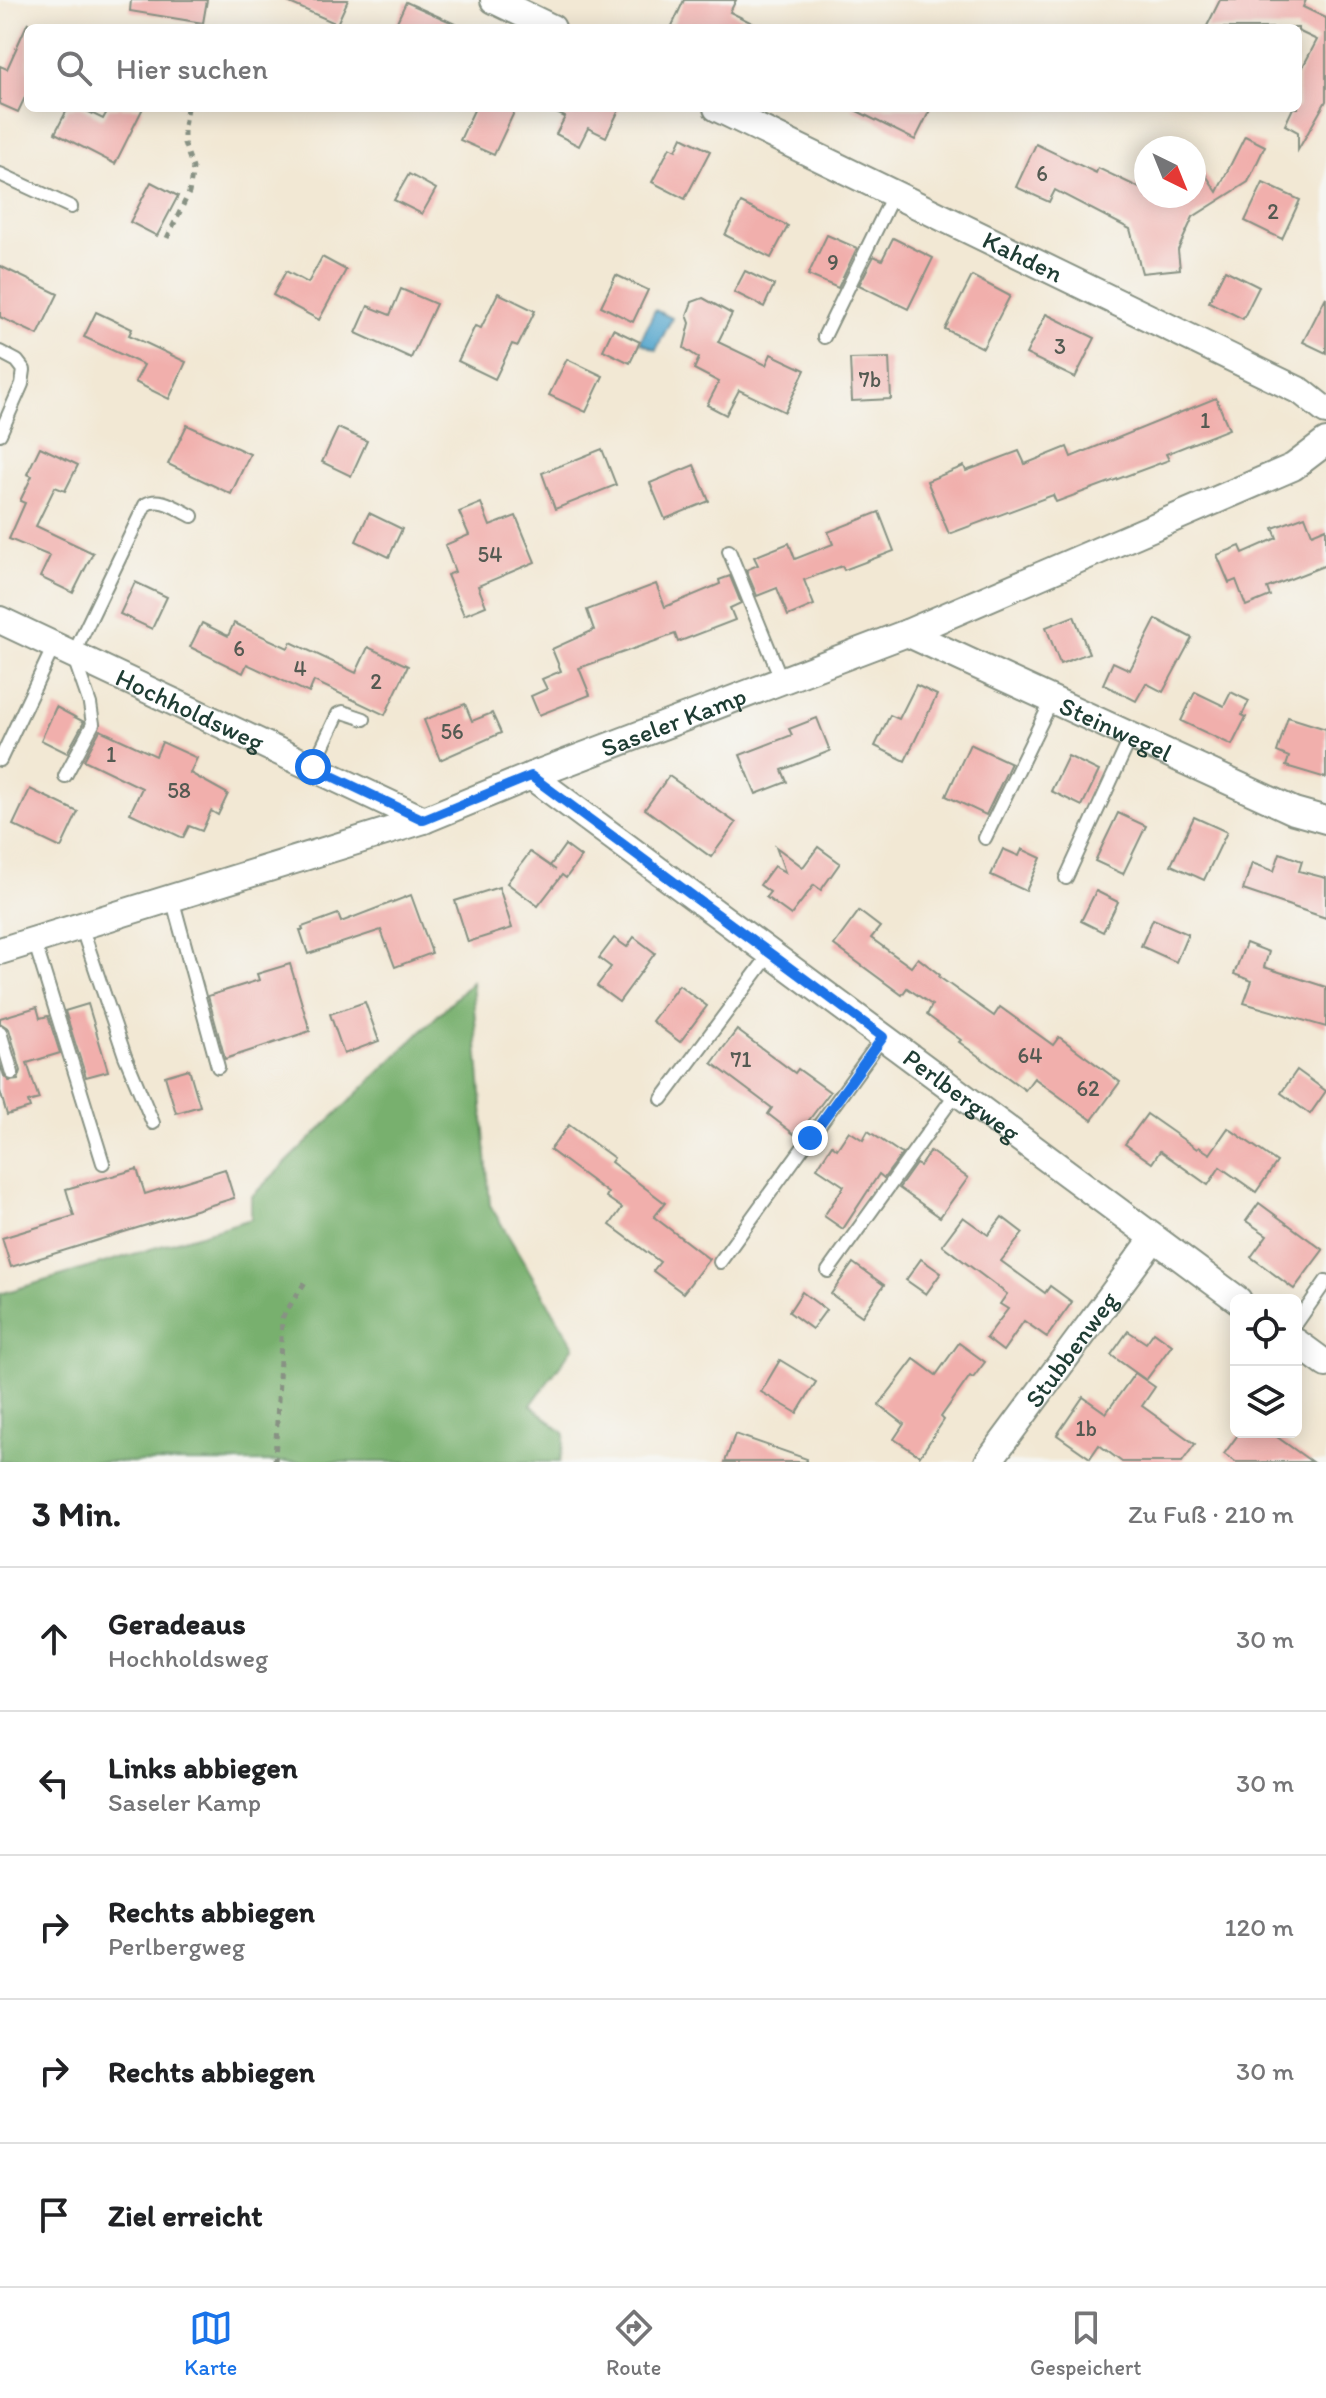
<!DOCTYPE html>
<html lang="de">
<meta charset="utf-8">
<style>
:root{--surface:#fff;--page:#f6f6f6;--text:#202124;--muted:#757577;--line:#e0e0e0;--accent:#1a73e8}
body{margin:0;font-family:Itim,sans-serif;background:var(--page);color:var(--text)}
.controls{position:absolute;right:24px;bottom:24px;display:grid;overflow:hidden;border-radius:12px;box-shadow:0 4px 20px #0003}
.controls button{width:72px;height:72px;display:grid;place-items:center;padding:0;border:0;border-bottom:2px solid var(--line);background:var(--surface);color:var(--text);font:40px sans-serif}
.compass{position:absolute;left:1134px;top:136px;width:72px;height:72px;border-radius:50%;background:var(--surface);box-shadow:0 4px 20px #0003;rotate:137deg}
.stop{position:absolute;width:24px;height:24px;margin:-18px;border:6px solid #1a73e8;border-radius:50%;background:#fff}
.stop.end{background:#1a73e8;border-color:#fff;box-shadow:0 2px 8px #0008}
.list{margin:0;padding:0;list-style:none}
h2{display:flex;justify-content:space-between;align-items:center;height:104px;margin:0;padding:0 32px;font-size:34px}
h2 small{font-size:26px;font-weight:400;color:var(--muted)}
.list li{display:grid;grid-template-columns:52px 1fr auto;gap:24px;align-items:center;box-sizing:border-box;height:144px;padding:0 32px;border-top:2px solid var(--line)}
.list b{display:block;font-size:30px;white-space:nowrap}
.list p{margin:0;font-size:26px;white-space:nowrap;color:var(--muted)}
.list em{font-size:26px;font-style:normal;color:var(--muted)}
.icon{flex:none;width:44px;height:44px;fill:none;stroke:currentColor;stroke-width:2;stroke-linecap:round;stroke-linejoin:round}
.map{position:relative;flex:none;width:1326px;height:1462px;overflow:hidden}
.search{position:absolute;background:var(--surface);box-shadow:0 4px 20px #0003;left:24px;right:24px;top:24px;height:88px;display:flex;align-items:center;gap:20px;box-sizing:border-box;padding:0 28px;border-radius:12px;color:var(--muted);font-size:30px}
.sheet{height:824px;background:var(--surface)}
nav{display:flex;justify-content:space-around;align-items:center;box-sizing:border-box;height:112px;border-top:2px solid var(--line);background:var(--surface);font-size:22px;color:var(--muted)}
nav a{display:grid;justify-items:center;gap:4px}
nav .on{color:var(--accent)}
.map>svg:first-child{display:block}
.forest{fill:#78b06e;stroke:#4c7651;stroke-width:2}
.water{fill:#51a4cc;stroke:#387080;stroke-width:2}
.building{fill:#f1afac}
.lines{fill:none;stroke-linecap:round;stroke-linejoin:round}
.service-casing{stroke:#889284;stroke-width:16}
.minor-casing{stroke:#889284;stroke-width:30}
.path{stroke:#889284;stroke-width:5;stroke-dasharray:6 6;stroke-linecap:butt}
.service{stroke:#fff;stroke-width:12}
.minor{stroke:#fff;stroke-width:26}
.route{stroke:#1a73e8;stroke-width:10}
.labels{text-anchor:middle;stroke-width:6;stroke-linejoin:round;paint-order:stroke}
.number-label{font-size:22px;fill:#545a52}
.street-label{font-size:26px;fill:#1f3d34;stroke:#f6f6f2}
</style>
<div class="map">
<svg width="1326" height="1462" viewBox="0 0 1326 1462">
<rect width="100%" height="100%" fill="#f6f6f2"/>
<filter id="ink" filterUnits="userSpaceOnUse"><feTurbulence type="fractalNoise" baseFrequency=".0125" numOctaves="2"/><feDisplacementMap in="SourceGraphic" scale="16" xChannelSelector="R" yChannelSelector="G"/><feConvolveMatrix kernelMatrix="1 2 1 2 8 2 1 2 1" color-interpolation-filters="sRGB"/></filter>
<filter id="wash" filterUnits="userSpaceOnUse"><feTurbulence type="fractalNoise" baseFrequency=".006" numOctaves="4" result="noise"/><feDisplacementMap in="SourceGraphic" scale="32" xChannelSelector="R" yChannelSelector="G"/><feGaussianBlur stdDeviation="1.8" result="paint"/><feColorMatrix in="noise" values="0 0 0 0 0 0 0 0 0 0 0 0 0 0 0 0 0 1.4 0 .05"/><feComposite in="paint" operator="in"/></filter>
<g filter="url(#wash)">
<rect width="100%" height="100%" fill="#f2e8d4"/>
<polygon class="forest" points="472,982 490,1205 574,1346 531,1405 565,1434 560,1462 0,1462 0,1294 251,1219 251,1197"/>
<polygon class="water" points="655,310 672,318 656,350 640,342"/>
<g id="blocks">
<g class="building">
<polygon points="131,0 207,0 203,23 130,11"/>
<polygon points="283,0 348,0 337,24"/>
<polygon points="684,0 736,0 730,12 762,28 671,28"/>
<polygon points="1220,0 1306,0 1303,7 1326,18 1326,101 1298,150 1298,132 1285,125 1293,108 1298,108 1298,76 1317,40 1298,31 1298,28 1206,28"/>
<polygon points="406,2 464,28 394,28"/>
<polygon points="28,22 28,91 18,112 0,104 0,66 7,69"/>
<polygon points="68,108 81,108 103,119 109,108 143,108 115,164 55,133"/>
<polygon points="475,108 516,108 494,155 460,140"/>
<polygon points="546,108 620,108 606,137 588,128 579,146 556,134 565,117"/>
<polygon points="851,108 931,108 915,140"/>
<polygon points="1245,136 1265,146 1248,182 1193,217 1178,250 1180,269 1142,273 1130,229 1055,190 1049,202 1016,187 1036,144 1096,173 1098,168 1146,191 1146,196 1194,196 1194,157 1217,192"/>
<polygon points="682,137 710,151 685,199 652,182 670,147 676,150"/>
<polygon points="409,174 436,189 422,214 394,200"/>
<polygon points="151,182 178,196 157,236 130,222"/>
<polygon points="1263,183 1300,200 1282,239 1245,221"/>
<polygon points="741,203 788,226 771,258 725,235"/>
<polygon points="827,235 857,248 838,288 808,275"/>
<polygon points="893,238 933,258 908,309 859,285 874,256 882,260"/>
<polygon points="322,257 346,270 319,320 273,295 286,271 308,283"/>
<polygon points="0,266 58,294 38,335 0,317"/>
<polygon points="1225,270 1259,287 1243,319 1209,302"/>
<polygon points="745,271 774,285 764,307 734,292"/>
<polygon points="616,275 648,290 633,322 601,306"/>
<polygon points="972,276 1010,296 983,348 945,329"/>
<polygon points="401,289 436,304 411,358 356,333 368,306 390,315"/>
<polygon points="498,293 535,311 518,346 512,344 495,379 458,361 475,326 481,328"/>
<polygon points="1326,297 1326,353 1303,342"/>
<polygon points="703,298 732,314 718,342 766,365 771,354 805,370 785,412 739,390 726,415 707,405 719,382 694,369 699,358 684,348 690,323 687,315 692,302"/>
<polygon points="96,312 132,329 129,335 186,362 169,399 135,382 144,365 84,337"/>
<polygon points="1046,314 1095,338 1075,378 1026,354"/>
<polygon points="613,329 640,342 630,363 603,350"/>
<polygon points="889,358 891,399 852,401 850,359"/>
<polygon points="567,359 603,376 586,412 549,395"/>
<polygon points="1216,398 1229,429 1166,454 1169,460 1056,502 1053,495 949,534 927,481 964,466 966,471 1019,451 1025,464 1067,447 1071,457"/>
<polygon points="187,425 250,454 231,494 168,464"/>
<polygon points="338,428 367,441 351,476 322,462"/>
<polygon points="40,447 78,465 65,491 55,487 36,526 93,553 73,593 40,577 50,556 9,539 25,503 20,501 32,476 27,474"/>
<polygon points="602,449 616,485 555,509 542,473"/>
<polygon points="694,465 709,501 665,519 650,483"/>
<polygon points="481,503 490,526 516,516 535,562 478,586 486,606 464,615 447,575 455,572 445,545 469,535 459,512"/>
<polygon points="879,512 894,551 844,570 842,566 804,580 814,605 788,616 777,588 757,596 746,570 758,565 754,557 789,543 795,559 833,544 828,532"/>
<polygon points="369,513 402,529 389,557 356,541"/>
<polygon points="1305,516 1312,534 1326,528 1326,565 1267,588 1270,596 1246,606 1236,580 1229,583 1217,555 1240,546 1243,553 1277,538 1273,528"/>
<polygon points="730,576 741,603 730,608 735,620 678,642 675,634 579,668 590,695 539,715 531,696 547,689 542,679 561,671 552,649 594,630 587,610 656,584 665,607 720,584 719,580"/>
<polygon points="135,582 167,597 152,629 120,614"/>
<polygon points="1074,616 1089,653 1060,664 1046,627"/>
<polygon points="1156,619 1192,638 1163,692 1146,683 1136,701 1103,684 1113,662 1130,670"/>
<polygon points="202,623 228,636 234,623 288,648 291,642 356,673 368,647 408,666 385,715 314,681 309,693 247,664 243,673 190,647"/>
<polygon points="916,685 937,695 905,761 875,746 890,715 899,719"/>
<polygon points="1195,692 1224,706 1231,692 1249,701 1242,715 1246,717 1232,745 1181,721"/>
<polygon points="465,704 472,721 492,713 501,733 440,760 424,720"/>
<polygon points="56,707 84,722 67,753 41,740"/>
<polygon points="1288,717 1326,729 1326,778 1286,766 1289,757 1277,752"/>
<polygon points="817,718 830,751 782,770 787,782 756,794 740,755 792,735 789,729"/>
<polygon points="100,730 156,756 162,742 197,758 190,773 228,794 218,815 211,811 202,831 189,826 183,838 130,813 142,788 84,760"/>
<polygon points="970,744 1011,763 986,815 946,796"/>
<polygon points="1068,756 1099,771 1082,806 1051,791"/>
<polygon points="669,776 736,823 711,857 645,809"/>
<polygon points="30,789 78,812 61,848 13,825"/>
<polygon points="1118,813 1146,826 1123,874 1095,861"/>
<polygon points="1194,817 1227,832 1204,880 1171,865"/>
<polygon points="565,845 581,857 566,878 562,875 538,906 507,883 530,852 556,870 550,866"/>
<polygon points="776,847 803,867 818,847 840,863 821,890 814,885 791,915 766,897 770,892 760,885 774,866 785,872"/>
<polygon points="1003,849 1019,856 1022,849 1041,858 1026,891 991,875"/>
<polygon points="1280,853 1302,861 1299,871 1326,878 1326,918 1243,890 1252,863 1274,871"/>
<polygon points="499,887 512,928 468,942 455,901"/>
<polygon points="1096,891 1118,902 1103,932 1081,921"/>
<polygon points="411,895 432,953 395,967 381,930 308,954 300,930 303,930 302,927 338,914 341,922"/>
<polygon points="859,911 880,927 871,938 911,967 918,958 940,975 939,977 994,1016 1000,1007 1053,1045 1059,1037 1120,1082 1092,1120 1034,1078 1025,1090 959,1042 961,1040 927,1015 932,1005 907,988 902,995 834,945"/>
<polygon points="1153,919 1188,934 1176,962 1141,946"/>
<polygon points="634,937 655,953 619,1002 597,986 611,967 599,958 614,938 627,947"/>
<polygon points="1246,943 1269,952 1264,967 1326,987 1326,1027 1244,1003 1252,981 1234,974"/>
<polygon points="290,964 310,1031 225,1059 208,996 259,980 257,974"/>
<polygon points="679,985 707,1006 680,1042 652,1021"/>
<polygon points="365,1002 379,1041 344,1054 330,1014"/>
<polygon points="88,1004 108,1071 86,1077 65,1011"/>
<polygon points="37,1007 40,1018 48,1016 60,1053 27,1063 39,1099 28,1102 30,1108 7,1115 0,1091 0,1064 4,1076 9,1081 18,1080 21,1071 9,1029 0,1023 0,1018"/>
<polygon points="737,1030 795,1073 798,1069 830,1092 803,1128 800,1126 794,1134 768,1114 772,1108 712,1063"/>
<polygon points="189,1069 200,1106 176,1113 165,1076"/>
<polygon points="1297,1070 1326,1091 1310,1114 1281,1093"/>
<polygon points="1147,1114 1197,1149 1199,1147 1210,1154 1228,1128 1277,1162 1256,1192 1220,1167 1208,1185 1160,1151 1152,1163 1125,1144"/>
<polygon points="569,1125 614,1158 611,1162 665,1203 654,1217 709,1259 683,1293 653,1271 660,1262 610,1225 622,1208 606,1197 608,1193 550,1150"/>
<polygon points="849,1131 863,1140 868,1131 902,1154 884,1178 879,1174 843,1229 824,1216 844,1186 817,1168 832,1145 837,1149"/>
<polygon points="930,1151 968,1178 940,1217 899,1188 916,1164 920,1166"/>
<polygon points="137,1169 145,1194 225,1169 234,1198 11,1267 2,1238 74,1216 66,1189"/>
<polygon points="1259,1203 1323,1250 1294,1289 1251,1257 1267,1235 1246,1221"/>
<polygon points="963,1217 988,1235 1002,1217 1023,1233 1001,1261 1045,1293 1050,1286 1072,1302 1047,1337 1024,1321 1003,1351 986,1338 1008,1309 1000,1304 1007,1294 942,1245"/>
<polygon points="921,1259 941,1273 926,1294 906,1280"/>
<polygon points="853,1263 884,1285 862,1316 831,1294"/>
<polygon points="802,1292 826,1310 812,1329 789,1312"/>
<polygon points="1128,1331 1146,1343 1154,1332 1172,1345 1146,1380 1111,1355"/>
<polygon points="959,1343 985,1362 973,1378 970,1376 941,1417 944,1420 920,1456 894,1439 904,1424 879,1405 914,1359 936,1375"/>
<polygon points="780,1360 816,1382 797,1413 761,1392"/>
<polygon points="1135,1373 1155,1387 1142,1406 1195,1444 1182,1462 1122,1462 1099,1445 1090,1458 1057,1435 1083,1397 1106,1413"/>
<polygon points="1240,1432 1270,1432 1312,1462 1236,1462 1224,1454"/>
<polygon points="735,1434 807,1459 806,1462 725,1462"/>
</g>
</g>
</g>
<g filter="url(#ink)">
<use href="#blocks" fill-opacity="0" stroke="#889284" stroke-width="2"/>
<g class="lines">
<defs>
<g id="service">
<polyline points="0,174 71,207"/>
<polyline points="824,337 894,193"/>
<polyline points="0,352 17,361 24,370 22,384 0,434"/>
<polyline points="729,551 782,681"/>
<polyline points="0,760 54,646"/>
<polyline points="313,767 338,714 343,712 364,719"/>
<path d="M 65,776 L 93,724 L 90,704 L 73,655 L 145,505 C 160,495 177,509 192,516"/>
<polyline points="985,838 1052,700"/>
<polyline points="1066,878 1131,737"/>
<polyline points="172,898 218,1067"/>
<polyline points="81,926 125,1056 153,1123"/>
<polyline points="34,940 103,1163"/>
<polyline points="0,1032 12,1073"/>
<polyline points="662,1099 770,954"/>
<polyline points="720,1262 883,1037"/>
<polyline points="828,1271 957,1092"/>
<polyline points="1296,1324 1326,1281"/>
</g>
<g id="minor">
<polyline points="494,0 552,28"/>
<path id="s1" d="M 717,108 L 1302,392 L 1326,411"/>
<path id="s2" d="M 0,620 L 424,820"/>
<path id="s3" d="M 907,633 L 1294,811 L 1326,820"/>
<path id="s4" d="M 531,776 L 1238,1300"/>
<path id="s5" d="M 0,951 L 424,820 L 531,776 L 907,633 L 1293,467 L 1326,442"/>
<polyline points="1296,1342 1326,1364"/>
<path id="s6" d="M 988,1462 L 1154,1238"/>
</g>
</defs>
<use href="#service" class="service-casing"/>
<use href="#minor" class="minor-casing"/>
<g class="path">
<polyline points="167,238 189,193 193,168 184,143 184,126 187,108"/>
<polyline points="275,1462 282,1318 307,1279"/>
</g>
<use href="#service" class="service"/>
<use href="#minor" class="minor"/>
</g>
</g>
<g class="lines" filter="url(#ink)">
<polyline class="route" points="313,767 424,820 531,776 883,1037 810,1138"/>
</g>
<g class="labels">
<g class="number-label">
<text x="1042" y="181">6</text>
<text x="1273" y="219">2</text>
<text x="833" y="270">9</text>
<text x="1060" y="354">3</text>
<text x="870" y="387">7b</text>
<text x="1205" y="428">1</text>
<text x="490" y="562">54</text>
<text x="239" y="656">6</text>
<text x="300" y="676">4</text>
<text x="376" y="689">2</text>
<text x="452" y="739">56</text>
<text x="111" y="762">1</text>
<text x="179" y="798">58</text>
<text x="1030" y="1063">64</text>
<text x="741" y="1067">71</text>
<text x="1088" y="1096">62</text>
<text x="1086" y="1436">1b</text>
</g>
<g class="street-label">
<text dy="9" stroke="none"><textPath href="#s1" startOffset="340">Kahden</textPath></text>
<text dy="9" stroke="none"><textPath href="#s2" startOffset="210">Hochholdsweg</textPath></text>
<text dy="9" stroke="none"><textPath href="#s5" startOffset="712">Saseler Kamp</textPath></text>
<text dy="9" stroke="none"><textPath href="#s3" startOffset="230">Steinwegel</textPath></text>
<text dy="9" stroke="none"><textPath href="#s4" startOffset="536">Perlbergweg</textPath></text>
<text dy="9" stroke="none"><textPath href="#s6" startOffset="140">Stubbenweg</textPath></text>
</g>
</g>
</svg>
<div class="controls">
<button><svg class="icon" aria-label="locate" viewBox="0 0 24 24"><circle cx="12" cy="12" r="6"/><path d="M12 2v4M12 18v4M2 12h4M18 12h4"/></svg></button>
<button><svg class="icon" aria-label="layers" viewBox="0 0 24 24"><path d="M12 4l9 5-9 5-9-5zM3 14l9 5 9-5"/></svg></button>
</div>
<svg class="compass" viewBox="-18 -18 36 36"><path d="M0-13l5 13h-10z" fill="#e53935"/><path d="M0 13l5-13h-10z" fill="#757577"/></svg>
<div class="stop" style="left:313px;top:767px"></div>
<div class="stop end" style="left:810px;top:1138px"></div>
<div class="search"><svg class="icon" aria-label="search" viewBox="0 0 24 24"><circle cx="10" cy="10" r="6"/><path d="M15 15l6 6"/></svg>Hier suchen</div>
</div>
<section class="sheet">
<h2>3 Min.<small>Zu Fuß · 210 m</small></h2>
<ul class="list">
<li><svg class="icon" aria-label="ahead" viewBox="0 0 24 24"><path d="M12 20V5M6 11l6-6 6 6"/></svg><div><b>Geradeaus</b><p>Hochholdsweg</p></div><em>30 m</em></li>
<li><svg class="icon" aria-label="left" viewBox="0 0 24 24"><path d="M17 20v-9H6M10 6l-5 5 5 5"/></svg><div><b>Links abbiegen</b><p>Saseler Kamp</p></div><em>30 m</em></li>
<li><svg class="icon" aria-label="right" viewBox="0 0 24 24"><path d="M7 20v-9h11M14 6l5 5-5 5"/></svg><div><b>Rechts abbiegen</b><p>Perlbergweg</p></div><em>120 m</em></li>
<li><svg class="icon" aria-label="right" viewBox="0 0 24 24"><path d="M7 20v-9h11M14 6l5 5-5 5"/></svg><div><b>Rechts abbiegen</b></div><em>30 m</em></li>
<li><svg class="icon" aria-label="arrive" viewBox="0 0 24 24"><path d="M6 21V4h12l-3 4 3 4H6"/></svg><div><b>Ziel erreicht</b></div></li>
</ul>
</section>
<nav>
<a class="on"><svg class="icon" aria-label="map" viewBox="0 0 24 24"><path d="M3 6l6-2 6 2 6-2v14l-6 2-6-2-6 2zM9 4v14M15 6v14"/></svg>Karte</a>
<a><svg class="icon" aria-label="directions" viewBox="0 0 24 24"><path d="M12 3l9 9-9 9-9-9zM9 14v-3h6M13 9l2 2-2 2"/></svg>Route</a>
<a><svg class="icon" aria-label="saved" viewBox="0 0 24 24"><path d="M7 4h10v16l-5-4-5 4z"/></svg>Gespeichert</a>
</nav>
